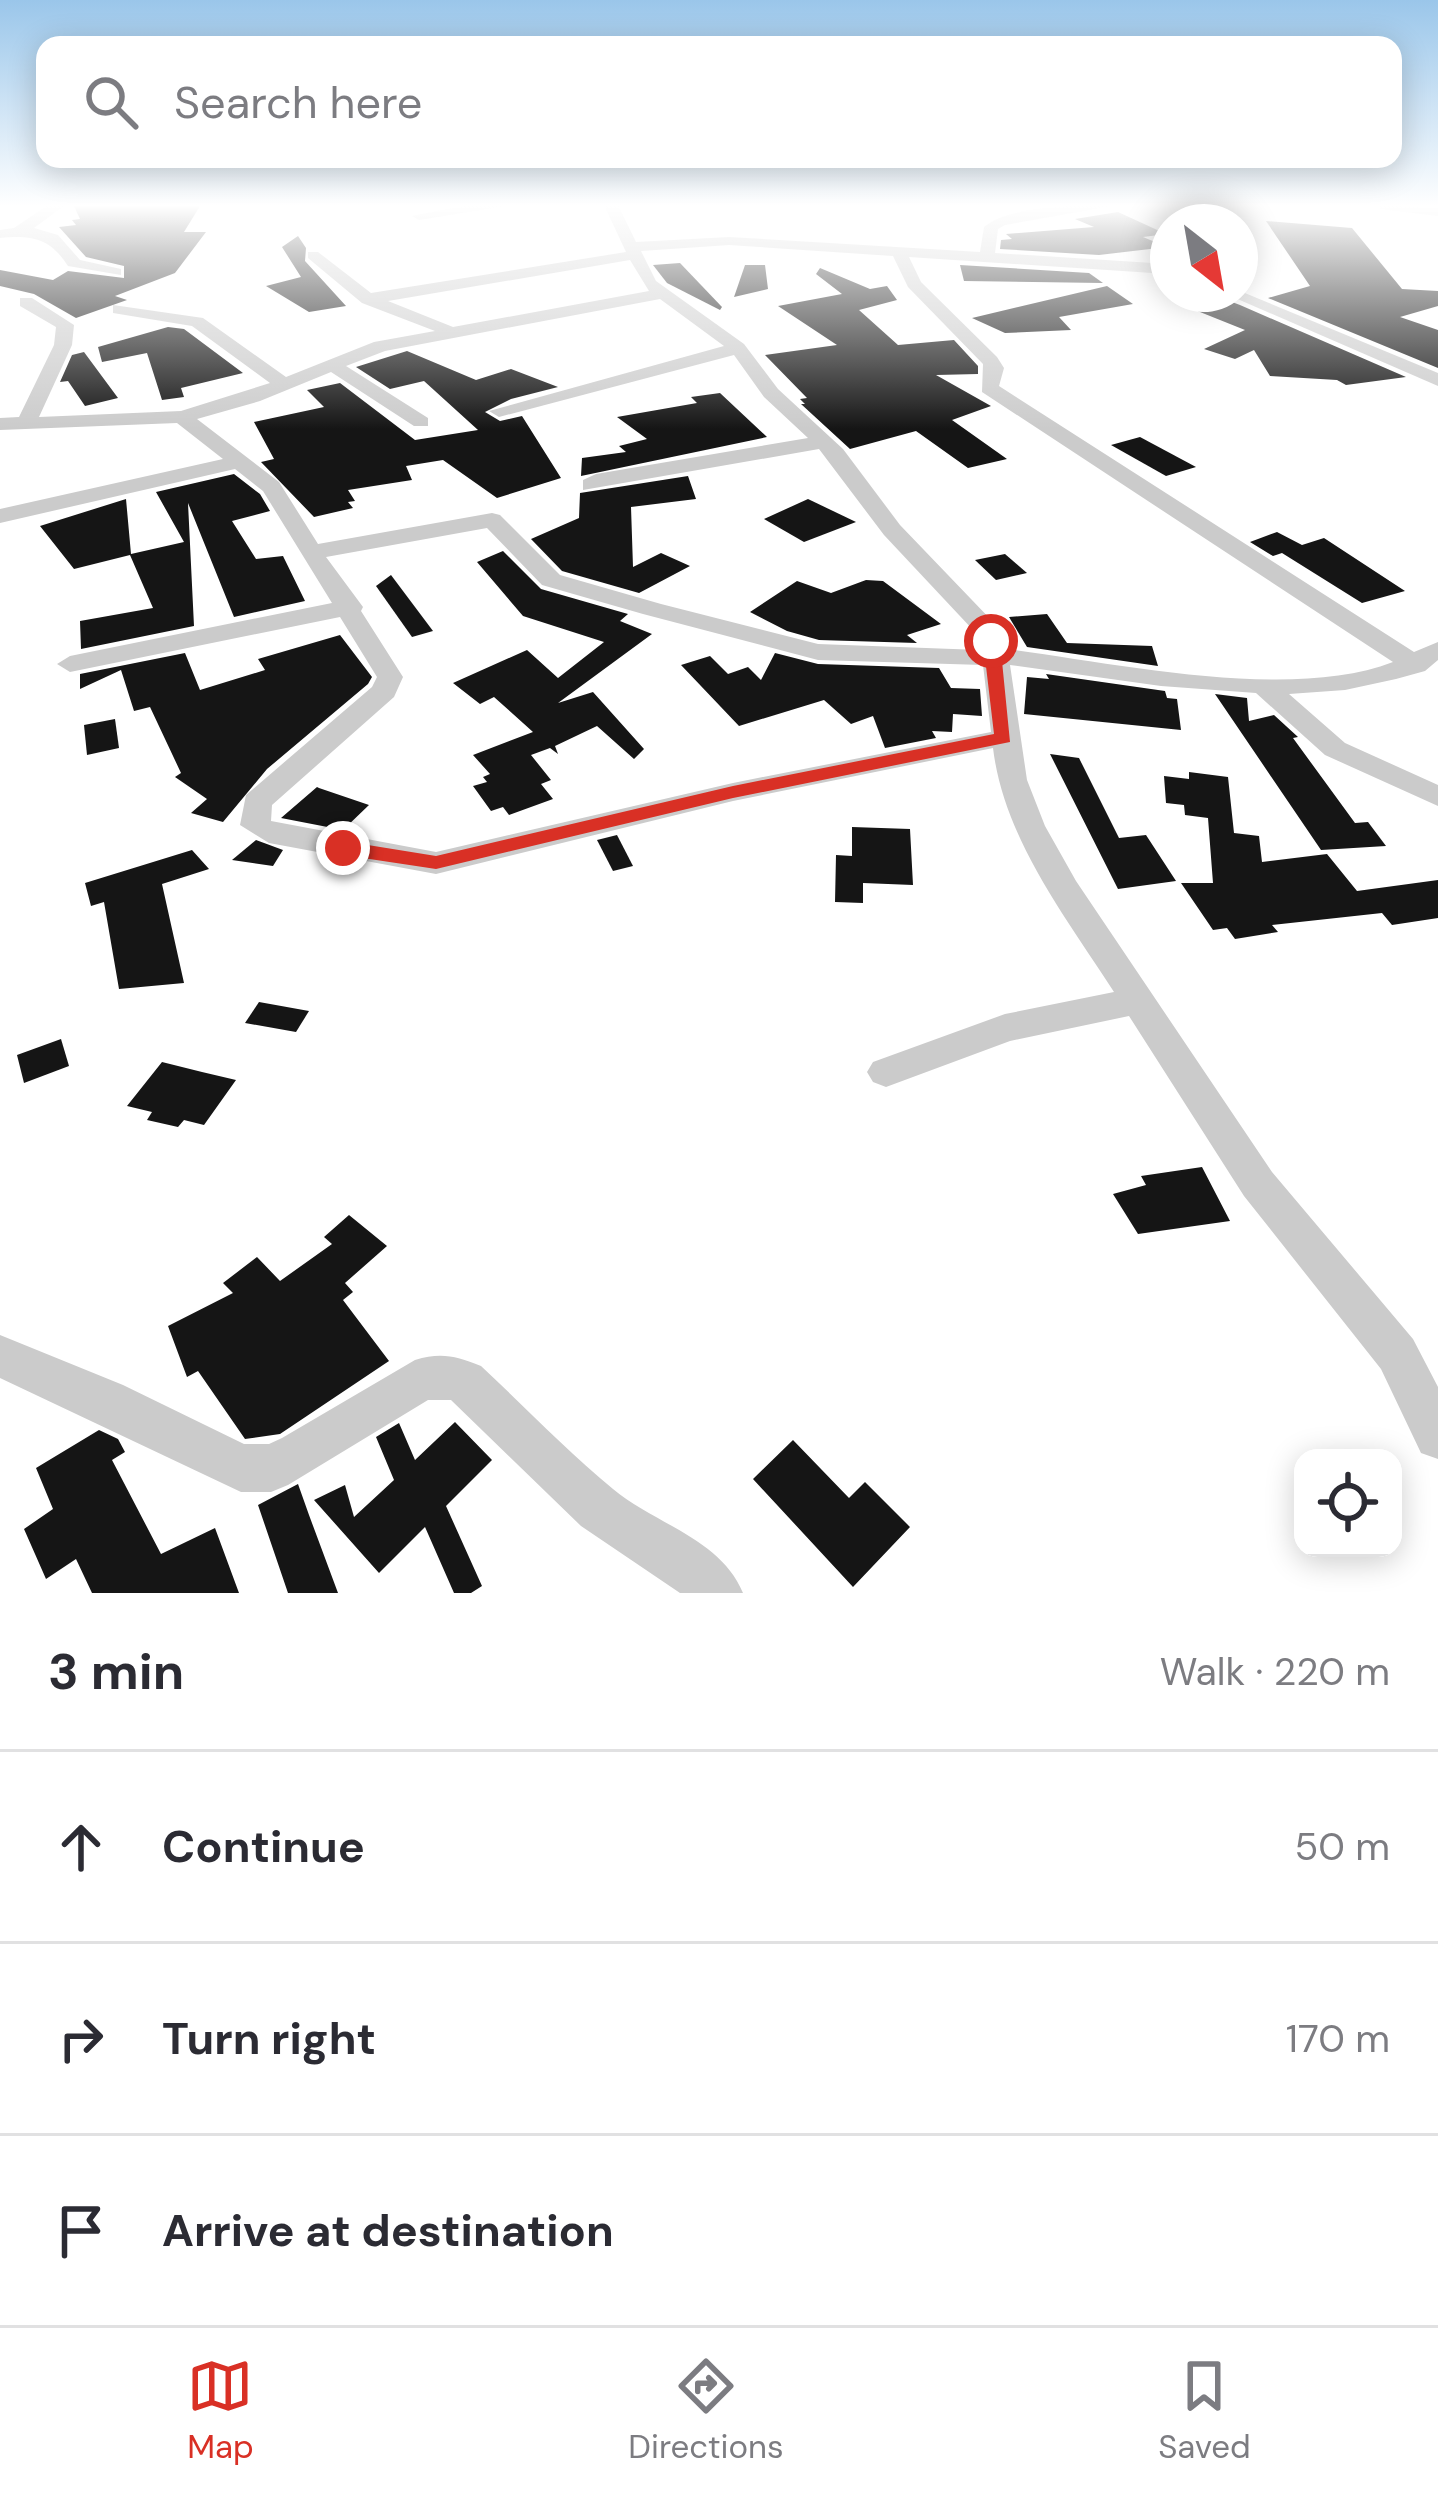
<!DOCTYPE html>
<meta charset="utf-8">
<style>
:root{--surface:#fff;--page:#f7f7f7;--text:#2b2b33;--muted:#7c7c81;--line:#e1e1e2;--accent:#d93025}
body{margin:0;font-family:"DM Sans",sans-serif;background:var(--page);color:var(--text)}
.controls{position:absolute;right:36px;bottom:36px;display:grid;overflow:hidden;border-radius:24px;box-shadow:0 6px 30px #0003}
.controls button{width:108px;height:108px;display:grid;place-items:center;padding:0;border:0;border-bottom:3px solid var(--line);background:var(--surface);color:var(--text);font:60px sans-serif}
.compass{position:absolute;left:1150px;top:204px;width:108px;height:108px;border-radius:50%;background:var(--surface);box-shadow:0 6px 30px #0003;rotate:149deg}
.stop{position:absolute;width:36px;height:36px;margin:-27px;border:9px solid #d93025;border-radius:50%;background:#fff}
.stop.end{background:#d93025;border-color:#fff;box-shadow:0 3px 12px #0008}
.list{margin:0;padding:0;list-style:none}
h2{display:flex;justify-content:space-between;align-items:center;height:156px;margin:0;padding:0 48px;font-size:51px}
h2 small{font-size:39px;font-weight:400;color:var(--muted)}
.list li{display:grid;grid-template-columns:78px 1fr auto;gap:36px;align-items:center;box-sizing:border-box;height:192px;padding:0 48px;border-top:3px solid var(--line)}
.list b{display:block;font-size:45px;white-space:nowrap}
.list em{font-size:39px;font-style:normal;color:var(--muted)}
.icon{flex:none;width:66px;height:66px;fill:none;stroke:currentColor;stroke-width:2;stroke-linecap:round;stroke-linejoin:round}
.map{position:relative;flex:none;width:1438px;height:1593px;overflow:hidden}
.search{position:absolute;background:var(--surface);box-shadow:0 6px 30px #0003;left:36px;right:36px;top:36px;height:132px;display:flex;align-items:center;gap:30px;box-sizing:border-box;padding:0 42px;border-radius:24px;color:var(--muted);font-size:45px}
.sheet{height:732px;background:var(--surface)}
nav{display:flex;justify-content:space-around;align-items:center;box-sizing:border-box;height:168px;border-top:3px solid var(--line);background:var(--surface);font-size:33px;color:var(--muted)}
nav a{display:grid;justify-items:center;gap:6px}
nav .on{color:var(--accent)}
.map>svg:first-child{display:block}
.building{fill:#151515}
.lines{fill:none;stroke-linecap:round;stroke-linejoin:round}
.street{fill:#cbcbcb;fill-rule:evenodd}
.route{fill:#d93025}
</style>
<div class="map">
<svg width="1438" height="1593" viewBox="0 0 1438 1593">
<rect width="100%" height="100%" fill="#fff"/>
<g class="building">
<polygon points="74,206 200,206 184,232 206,232 175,273 115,296 127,300 76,318 34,294 0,286 0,270 53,280 68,271 124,278 124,266 86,257 59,227 76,225 72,220 80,219"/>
<polygon points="1118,212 1166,234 1143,237 1167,247 1099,255 1000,249 1001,240 1012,239 1006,234 1094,227 1075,219"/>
<polygon points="1266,221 1352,228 1402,289 1438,291 1438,306 1400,317 1438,330 1438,368 1268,298 1310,286"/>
<polygon points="298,236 306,248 305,261 346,306 309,312 266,286 301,277 282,247"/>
<polygon points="680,263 722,307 720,310 667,283 653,265"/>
<polygon points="745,265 765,265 768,289 734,297"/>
<polygon points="960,265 1089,273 1103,283 964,281"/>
<polygon points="820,268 870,289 887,286 897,300 859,310 898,345 954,340 978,366 978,374 936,375 991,406 952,420 1007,459 968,468 916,431 850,449 801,404 805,404 800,399 807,398 765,355 837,345 778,306 842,294 816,274"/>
<polygon points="1107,286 1133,304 1059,317 1071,330 1005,333 972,318"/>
<polygon points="1216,296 1240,305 1406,377 1346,385 1337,380 1270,376 1254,350 1235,359 1204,349 1245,330 1180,304"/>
<polygon points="168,327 184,329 243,373 181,388 184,397 162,400 147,353 102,362 98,347"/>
<polygon points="407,351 476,380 511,369 558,387 511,399 485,412 500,421 522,416 561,478 497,498 443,460 406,466 412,480 348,490 355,501 348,502 353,508 314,517 261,462 274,459 254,422 324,407 307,390 340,383 415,440 478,430 424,381 390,389 356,367"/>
<polygon points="84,352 118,398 85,406 68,381 60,382 72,355"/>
<polygon points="720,393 767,437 581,476 582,458 626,452 619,446 647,439 617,417 697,403 691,397"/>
<polygon points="1140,437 1196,467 1166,476 1111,445"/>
<polygon points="234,474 260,494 270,511 232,521 256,559 283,556 305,601 234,617 188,503 194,626 81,649 80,621 153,608 130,555 74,569 40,526 126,499 131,554 184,542 156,492"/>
<polygon points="688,476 696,499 631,507 633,567 661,553 690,566 639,593 562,571 531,539 579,518 580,493"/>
<polygon points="808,499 856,522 804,542 764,519"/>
<polygon points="1277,532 1302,545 1324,538 1405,591 1362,603 1282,553 1273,556 1250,542"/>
<polygon points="503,551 541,589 628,614 620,621 652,634 558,703 593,692 644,749 634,759 597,726 555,746 558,754 550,748 531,755 551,780 541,784 553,799 509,815 503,807 491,811 473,786 487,782 483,777 490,774 473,755 533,732 494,697 480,704 453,683 527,650 558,678 604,642 523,616 477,562"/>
<polygon points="1005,554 1027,573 996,580 975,560"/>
<polygon points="391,575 433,631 412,637 376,586"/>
<polygon points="866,580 883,581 941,624 907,635 917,643 819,640 787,631 750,612 797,581 831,593"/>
<polygon points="1047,614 1067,643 1152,646 1158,666 1027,647 1009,617"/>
<polygon points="340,635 372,677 368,684 267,769 223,822 191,813 207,799 175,777 181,773 150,707 134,711 121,670 80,689 80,674 185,653 200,690 265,670 258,659"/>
<polygon points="775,653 818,664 939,668 951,688 980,689 982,716 953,714 952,732 932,731 936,738 885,748 873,716 851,724 824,700 739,726 681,665 710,656 728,674 748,667 761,680"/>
<polygon points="1046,674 1165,691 1167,698 1177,699 1181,730 1024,714 1027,677 1049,679"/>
<polygon points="1215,694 1247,698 1249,721 1274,715 1298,737 1293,738 1355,823 1368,822 1386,846 1321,850"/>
<polygon points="115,719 119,748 87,755 84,725"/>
<polygon points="1050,754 1079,758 1119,838 1146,835 1176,881 1118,889"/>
<polygon points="1189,772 1228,777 1234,833 1259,836 1262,862 1327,854 1357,891 1438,880 1438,918 1392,925 1382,913 1272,925 1278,932 1235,939 1227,928 1213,930 1181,883 1213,883 1208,818 1185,815 1184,805 1166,803 1164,776 1189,779"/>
<polygon points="317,787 319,788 369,805 343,830 281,818"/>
<polygon points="852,827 910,829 913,885 863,883 863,903 835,902 836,855 852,856"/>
<polygon points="617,835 633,866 613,871 597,840"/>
<polygon points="256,840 283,850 273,866 232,860"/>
<polygon points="192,850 209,869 162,884 184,983 119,989 104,902 91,906 85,883"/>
<polygon points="259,1002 309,1011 296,1032 245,1023"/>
<polygon points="61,1039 69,1066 24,1083 17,1055"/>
<polygon points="162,1062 202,1072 236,1080 204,1125 184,1120 178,1127 147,1120 152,1112 127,1106"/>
<polygon points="1202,1167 1230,1221 1138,1234 1113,1194 1146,1185 1141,1176"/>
<polygon points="349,1215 387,1246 345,1283 353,1292 343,1300 389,1361 280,1434 245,1439 198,1371 187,1377 168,1326 233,1293 223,1283 257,1257 280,1281 332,1244 324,1237"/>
<polygon points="455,1422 492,1460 446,1506 482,1586 471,1593 454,1593 425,1527 379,1573 314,1500 345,1485 354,1517 394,1480 376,1437 399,1423 415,1460"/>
<polygon points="99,1430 118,1439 125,1452 112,1460 161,1554 215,1528 239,1593 92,1593 76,1559 46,1579 24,1529 53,1509 36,1468"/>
<polygon points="793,1440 849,1498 865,1482 910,1527 853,1587 753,1479"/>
<polygon points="298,1484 309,1515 338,1593 288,1593 258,1505"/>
</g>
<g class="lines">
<g class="street">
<path d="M 48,205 L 65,205 L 34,228 L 58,235 L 80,260 L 121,269 L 121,275 L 68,266 C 50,238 32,235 0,238 L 0,230 L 14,228 Z"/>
<polygon points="468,205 512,205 419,220 412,216"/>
<path d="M 604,205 L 618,205 L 636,242 L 729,237 L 980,252 L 984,227 C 1010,205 1082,205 1117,205 L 1005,225 L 998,229 L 995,253 L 1168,264 L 1168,274 L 909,257 L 921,282 L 997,357 L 1004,368 L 999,386 L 1414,652 L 1438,642 L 1438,660 L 1425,671 L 1396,679 L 1345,690 L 1289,694 L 1345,743 L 1438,785 L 1438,806 L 1325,755 L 1256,693 L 1161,686 L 1010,665 L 1027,780 L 1045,826 L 1076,881 L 1272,1172 L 1413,1339 L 1438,1387 L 1438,1459 L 1421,1453 L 1381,1369 L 1244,1196 L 1129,1016 L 1010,1041 L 886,1087 L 873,1082 L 867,1072 L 873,1062 L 1005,1014 L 1114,992 C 1066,917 1004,839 993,748 L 733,801 L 436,874 L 269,843 L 240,825 L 246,795 L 372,687 L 377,677 L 340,617 L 70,672 L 57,664 L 70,656 L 332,603 L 263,491 L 235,469 L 0,523 L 0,509 L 223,459 L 177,423 L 0,430 L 0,418 L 19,417 L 54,345 L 56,327 L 20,306 L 20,298 L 32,298 L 74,325 L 72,345 L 39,417 L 181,411 L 270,383 L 192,326 L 113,313 L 113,305 L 203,318 L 286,377 L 374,342 L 435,331 L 362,303 L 308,258 L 308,252 L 318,252 L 371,293 L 626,252 ZM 729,245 L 893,256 L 908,287 L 983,364 L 982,392 L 1393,662 C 1290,702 1115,663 1006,649 L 995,624 L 900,525 L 843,449 L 778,389 L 744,344 L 656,281 L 641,251 ZM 630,260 L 649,291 L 453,327 L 388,301 ZM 660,299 L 724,346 L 489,411 L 499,417 L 734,355 L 764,397 L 808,438 L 596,474 L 583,480 L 583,490 L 819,449 L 884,535 L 974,631 L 980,650 L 818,644 L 661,604 L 560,575 L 500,515 L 492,513 L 318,544 L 279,482 L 197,419 L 260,401 L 331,372 L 414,426 L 428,426 L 428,418 L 346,366 L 385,351 ZM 487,528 L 542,585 L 643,614 L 818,660 L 983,665 L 991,732 L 733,783 L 436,852 L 271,821 L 272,805 L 394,697 L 403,677 L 361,611 L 363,607 L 326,557 Z"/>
<polygon points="1374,205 1438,208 1438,216 1381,209"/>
<polygon points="1240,291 1438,373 1438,386 1226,294"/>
<path d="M 0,1335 L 123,1385 L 244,1444 L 269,1444 L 282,1438 L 415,1360 C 441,1352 456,1356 481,1366 C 525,1407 567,1451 613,1489 C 655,1524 721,1539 743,1593 L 680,1593 L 581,1526 L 451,1400 L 428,1400 L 288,1485 L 271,1492 L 241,1492 L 0,1378 Z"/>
</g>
</g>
<linearGradient id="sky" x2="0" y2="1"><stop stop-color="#9ac6ea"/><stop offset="0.48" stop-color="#fff"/><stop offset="1" stop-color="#fff" stop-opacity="0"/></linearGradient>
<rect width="1438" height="429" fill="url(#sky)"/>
<polygon class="route" points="991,636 1000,641 1010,742 733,798 436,869 343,855 333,848 343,841 436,856 733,786 994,734 983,641"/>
</svg>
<div class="controls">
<button><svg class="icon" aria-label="locate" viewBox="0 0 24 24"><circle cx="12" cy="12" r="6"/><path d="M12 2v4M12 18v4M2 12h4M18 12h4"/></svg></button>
</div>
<svg class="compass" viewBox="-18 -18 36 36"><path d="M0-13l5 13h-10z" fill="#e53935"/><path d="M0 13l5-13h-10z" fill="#7c7c81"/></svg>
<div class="stop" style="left:991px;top:641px"></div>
<div class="stop end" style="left:343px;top:848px"></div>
<div class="search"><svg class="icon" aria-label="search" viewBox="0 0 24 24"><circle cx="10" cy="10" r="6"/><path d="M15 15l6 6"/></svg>Search here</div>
</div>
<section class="sheet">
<h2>3 min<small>Walk · 220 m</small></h2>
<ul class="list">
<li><svg class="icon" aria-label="ahead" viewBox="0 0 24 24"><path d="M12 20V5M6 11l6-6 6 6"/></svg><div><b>Continue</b></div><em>50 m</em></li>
<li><svg class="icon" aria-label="right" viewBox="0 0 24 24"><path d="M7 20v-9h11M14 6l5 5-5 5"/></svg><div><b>Turn right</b></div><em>170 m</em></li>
<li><svg class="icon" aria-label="arrive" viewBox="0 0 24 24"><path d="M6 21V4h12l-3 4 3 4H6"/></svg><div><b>Arrive at destination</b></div></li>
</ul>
</section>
<nav>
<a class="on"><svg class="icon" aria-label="map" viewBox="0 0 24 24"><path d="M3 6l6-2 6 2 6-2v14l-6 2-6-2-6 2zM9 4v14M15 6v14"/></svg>Map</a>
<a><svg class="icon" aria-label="directions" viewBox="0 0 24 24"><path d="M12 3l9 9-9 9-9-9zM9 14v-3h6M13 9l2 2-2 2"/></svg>Directions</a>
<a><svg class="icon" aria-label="saved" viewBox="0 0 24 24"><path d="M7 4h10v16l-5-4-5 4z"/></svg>Saved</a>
</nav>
